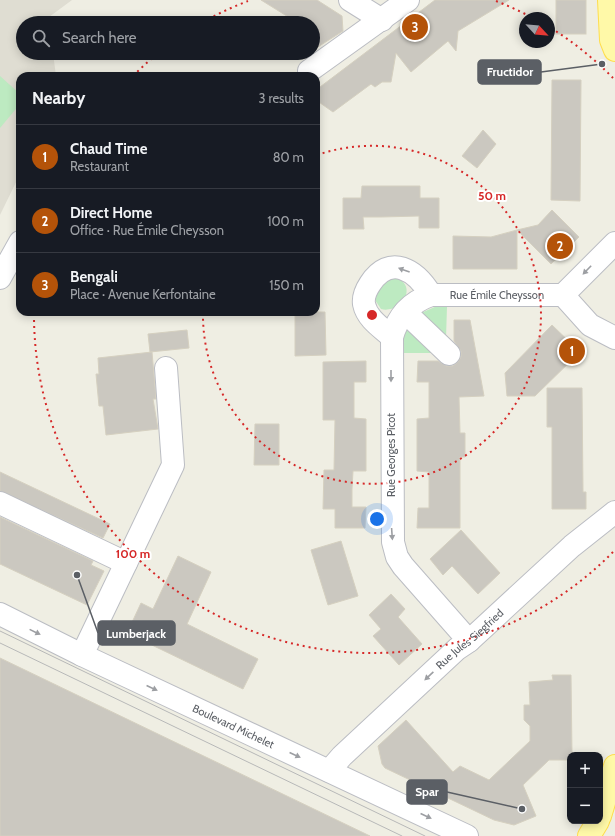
<!DOCTYPE html>
<meta charset="utf-8">
<style>
:root{--surface:#171b24;--page:#242831;--text:#f1f3f6;--muted:#9ea1a6;--line:#363941;--accent:#b45309}
body{margin:0;font-family:Cabin,sans-serif;background:var(--page);color:var(--text)}
.controls{position:absolute;right:12px;bottom:12px;display:grid;overflow:hidden;border-radius:8px;box-shadow:0 2px 10px #0003}
.controls button{width:36px;height:36px;display:grid;place-items:center;padding:0;border:0;border-bottom:1px solid var(--line);background:var(--surface);color:var(--text);font:20px sans-serif}
.compass{position:absolute;left:519px;top:12px;width:36px;height:36px;border-radius:50%;background:var(--surface);box-shadow:0 2px 10px #0003;rotate:116deg}
.you{position:absolute;left:377px;top:519px;width:14px;height:14px;margin:-10px;border:3px solid #fff;border-radius:50%;background:#1a73e8;box-shadow:0 0 0 6px #1a73e833}
.badge{display:grid;place-items:center;width:26px;height:26px;border-radius:50%;background:var(--accent);color:#fff;font-size:13px;font-weight:700}
.pin{position:absolute;translate:-50% -50%;border:2px solid #fff;box-shadow:0 1px 4px #0006}
.list{margin:0;padding:0;list-style:none}
h2{display:flex;justify-content:space-between;align-items:center;height:52px;margin:0;padding:0 16px;font-size:17px}
h2 small{font-size:13px;font-weight:400;color:var(--muted)}
.list li{display:grid;grid-template-columns:26px 1fr auto;gap:12px;align-items:center;box-sizing:border-box;height:64px;padding:0 16px;border-top:1px solid var(--line)}
.list b{display:block;font-size:15px;white-space:nowrap}
.list p{margin:0;font-size:13px;white-space:nowrap;color:var(--muted)}
.list em{font-size:13px;font-style:normal;color:var(--muted)}
.icon{flex:none;width:22px;height:22px;fill:none;stroke:currentColor;stroke-width:2;stroke-linecap:round;stroke-linejoin:round}
.map{position:relative;flex:none;width:615px;height:836px;overflow:hidden}
.search{position:absolute;background:var(--surface);box-shadow:0 2px 10px #0003;left:16px;top:16px;width:304px;height:44px;display:flex;align-items:center;gap:10px;box-sizing:border-box;padding:0 14px;border-radius:22px;color:var(--muted);font-size:15px}
.panel{position:absolute;background:var(--surface);box-shadow:0 2px 10px #0003;left:16px;top:72px;width:304px;height:244px;border-radius:12px}
.map>svg:first-child{display:block}
.education{fill:#dfddd2}
.green{fill:#bdeac1}
.building{fill:#cbc8c0;stroke:#d5d0c0}
.lines{fill:none;stroke-linecap:round;stroke-linejoin:round}
.minor-casing{stroke:#bbbdc3;stroke-width:24}
.major-casing{stroke:#ffde4c;stroke-width:24}
.minor{stroke:#fff;stroke-width:22}
.major{stroke:#fff9a8;stroke-width:22}
.tram{stroke:#b7b8b8;stroke-width:1}
.oneway{fill:#9d9fa3}
.ring{fill:none;stroke:#d62828;stroke-width:2;stroke-dasharray:2 4}
.labels{text-anchor:middle;stroke-width:4;stroke-linejoin:round;paint-order:stroke}
.street-label{font-size:11px;fill:#5b5f65;stroke:#fff}
.centre{fill:#d62828;stroke:#fff;stroke-width:2}
.ring-label{font-size:12px;text-anchor:middle;font-weight:bold;fill:#d62828;stroke:#fff;stroke-width:4;stroke-linejoin:round;paint-order:stroke}
.leader{fill:none;stroke:#5b5f65;stroke-width:1.5}
.callout-dot{fill:#5b5f65;stroke:#fff;stroke-width:1.5}
.callout{fill:#5b5f65;stroke:#5b5f65;stroke-width:1.5}
.callout-label{font-size:12px;text-anchor:middle;font-weight:bold;fill:#fff}
</style>
<div class="map">
<svg width="615" height="836" viewBox="0 0 615 836">
<rect width="100%" height="100%" fill="#efeee3"/>
<polygon class="education" points="0,0 72,0 49,17 49,23 23,23 23,53 53,53 56,76 20,76 20,174 0,215"/>
<g class="green">
<polygon points="0,76 20,94 20,104 0,128"/>
<path d="M 397,278 C 419,288 399,314 381,309 L 375,300 L 377,291 L 387,279 Z"/>
<polygon points="437,306 447,306 446,338 421,313"/>
<polygon points="407,327 434,353 397,353"/>
</g>
<g class="building">
<polygon points="261,0 317,0 342,16 343,31 313,50 313,23 298,23"/>
<polygon points="435,0 509,0 458,31 456,51 448,41 411,72 396,53 391,82 382,82 375,87 371,84 333,112 316,100 316,90"/>
<rect x="556" y="0" width="30" height="34"/>
<polygon points="552,80 581,80 580,201 551,200"/>
<polygon points="483,130 496,144 477,168 462,156"/>
<polygon points="362,186 420,186 420,198 439,198 439,228 419,228 419,216 381,217 363,217 364,229 343,229 343,198 361,198"/>
<polygon points="552,210 579,237 551,264 517,230 538,225"/>
<polygon points="517,230 517,269 453,269 453,236 491,237"/>
<polygon points="295,312 325,312 326,355 295,356"/>
<polygon points="454,320 470,320 484,396 459,397 460,433 465,433 465,457 460,457 460,528 417,528 418,508 429,508 429,472 417,471 417,419 429,418 429,382 417,382 418,361 438,361 446,366 453,366 458,362 461,357 461,351 454,341"/>
<polygon points="552,325 580,352 535,396 507,396 505,373"/>
<polygon points="187,330 189,348 150,352 148,334"/>
<polygon points="152,352 156,399 153,399 158,429 106,435 103,406 99,406 96,374 99,374 98,358"/>
<polygon points="366,361 366,382 354,382 354,418 366,419 366,471 353,471 352,489 352,507 366,507 365,528 335,528 335,509 323,509 324,470 334,470 335,420 323,420 323,362"/>
<polygon points="547,388 582,388 583,492 586,492 586,509 552,509 552,427 547,427"/>
<polygon points="255,424 279,424 279,465 254,465"/>
<polygon points="0,472 110,524 103,538 0,491"/>
<polygon points="0,517 93,561 91,565 104,571 87,605 0,564"/>
<polygon points="461,530 500,573 478,594 452,566 443,575 430,559"/>
<polygon points="341,541 358,596 328,605 311,550"/>
<polygon points="178,556 211,572 187,624 258,659 243,689 127,633 141,603 153,609"/>
<polygon points="391,594 405,609 398,617 422,644 399,665 373,636 381,629 369,615"/>
<polygon points="0,658 370,836 0,836"/>
<polygon points="552,675 571,675 572,755 570,755 570,760 549,760 523,785 536,816 514,825 494,820 385,768 382,764 378,746 406,720 453,772 460,766 489,780 530,741 530,726 524,720 524,705 530,705 529,682 553,680"/>
</g>
<g class="lines">
<defs>
<g id="minor">
<polyline points="350,0 382,20"/>
<polyline points="309,71 408,0"/>
<polyline points="615,243 563,295 590,325 615,338"/>
<polyline points="0,278 20,242"/>
<polyline points="405,312 449,354"/>
<path d="M 392,337 C 382,328 367,319 364,304 C 363,297 366,290 370,284 C 390,253 416,270 431,295"/>
<polyline points="0,503 126,563"/>
<path id="s1" d="M 0,614 L 82,655 L 467,836"/>
<path id="s2" d="M 469,641 L 403,566 L 397,557 L 393,542 L 392,337 C 398,315 411,302 431,295 L 563,295"/>
<polyline points="82,655 173,465 166,368"/>
<path id="s3" d="M 329,771 L 342,756 L 457,649 L 469,641 L 572,546 L 615,512"/>
</g>
<g id="major">
<polyline points="609,0 611,40 615,50"/>
<polyline points="600,816 615,766"/>
<polyline points="589,836 598,821"/>
</g>
</defs>
<use href="#minor" class="minor-casing"/>
<use href="#major" class="major-casing"/>
<use href="#minor" class="minor"/>
<use href="#major" class="major"/>
<g class="tram">
<polyline points="0,631 425,836"/>
<polyline points="0,643 402,836"/>
</g>
</g>
<defs><path id="oneway-solid" d="M-6-.8H1V-3.2L6.5 0L1 3.2V.8H-6Z"/></defs>
<g class="oneway">
<use href="#oneway-solid" transform="translate(404 270) rotate(-160)"/>
<use href="#oneway-solid" transform="translate(587 270) rotate(134)"/>
<use href="#oneway-solid" transform="translate(391 376) rotate(90)"/>
<use href="#oneway-solid" transform="translate(392 534) rotate(86)"/>
<use href="#oneway-solid" transform="translate(35 632) rotate(26)"/>
<use href="#oneway-solid" transform="translate(429 676) rotate(137)"/>
<use href="#oneway-solid" transform="translate(152 688) rotate(25)"/>
<use href="#oneway-solid" transform="translate(295 755) rotate(25)"/>
<use href="#oneway-solid" transform="translate(426 816) rotate(25)"/>
</g>
<g class="ring">
<path d="M317 155A169 169 0 1 1 203 312"/>
<path d="M613 552A338 338 0 0 1 34 312M133 76A338 338 0 0 1 157 54M203 22A338 338 0 0 1 248 1M496 1A338 338 0 0 1 533 18M551 28A338 338 0 0 1 613 78"/>
</g>
<g class="labels">
<g class="street-label">
<text dy="4" stroke="none"><textPath href="#s2" startOffset="457">Rue Émile Cheysson</textPath></text>
<text transform="translate(391 455) rotate(-90)" y="4">Rue Georges Picot</text>
<text dy="4" stroke="none"><textPath href="#s3" startOffset="193">Rue Jules Siegfried</textPath></text>
<text dy="4" stroke="none"><textPath href="#s1" startOffset="259">Boulevard Michelet</textPath></text>
</g>
</g>
<circle cx="372" cy="315" r="6" class="centre"/>
<g class="ring-label">
<text x="492" y="200">50 m</text>
<text x="133" y="558">100 m</text>
</g>
<path class="leader" d="M602 64L541 72M77 575L98 633M522 809L447 792"/>
<g class="callout-dot">
<circle cx="602" cy="64" r="4"/>
<circle cx="77" cy="575" r="4"/>
<circle cx="522" cy="809" r="4"/>
</g>
<g class="callout">
<rect x="478" y="60" width="63" height="24" rx="4"/>
<rect x="98" y="621" width="77" height="24" rx="4"/>
<rect x="407" y="780" width="40" height="24" rx="4"/>
</g>
<g class="callout-label">
<text x="510" y="76">Fructidor</text>
<text x="136" y="638">Lumberjack</text>
<text x="427" y="796">Spar</text>
</g>
</svg>
<div class="controls">
<button>+</button>
<button>−</button>
</div>
<svg class="compass" viewBox="-18 -18 36 36"><path d="M0-13l5 13h-10z" fill="#e53935"/><path d="M0 13l5-13h-10z" fill="#9ea1a6"/></svg>
<div class="you"></div>
<div class="pin badge" style="left:572px;top:351px">1</div>
<div class="pin badge" style="left:560px;top:246px">2</div>
<div class="pin badge" style="left:415px;top:27px">3</div>
<div class="search"><svg class="icon" aria-label="search" viewBox="0 0 24 24"><circle cx="10" cy="10" r="6"/><path d="M15 15l6 6"/></svg>Search here</div>
<section class="panel">
<h2>Nearby<small>3 results</small></h2>
<ul class="list">
<li><span class="badge">1</span><div><b>Chaud Time</b><p>Restaurant</p></div><em>80 m</em></li>
<li><span class="badge">2</span><div><b>Direct Home</b><p>Office · Rue Émile Cheysson</p></div><em>100 m</em></li>
<li><span class="badge">3</span><div><b>Bengali</b><p>Place · Avenue Kerfontaine</p></div><em>150 m</em></li>
</ul>
</section>
</div>
